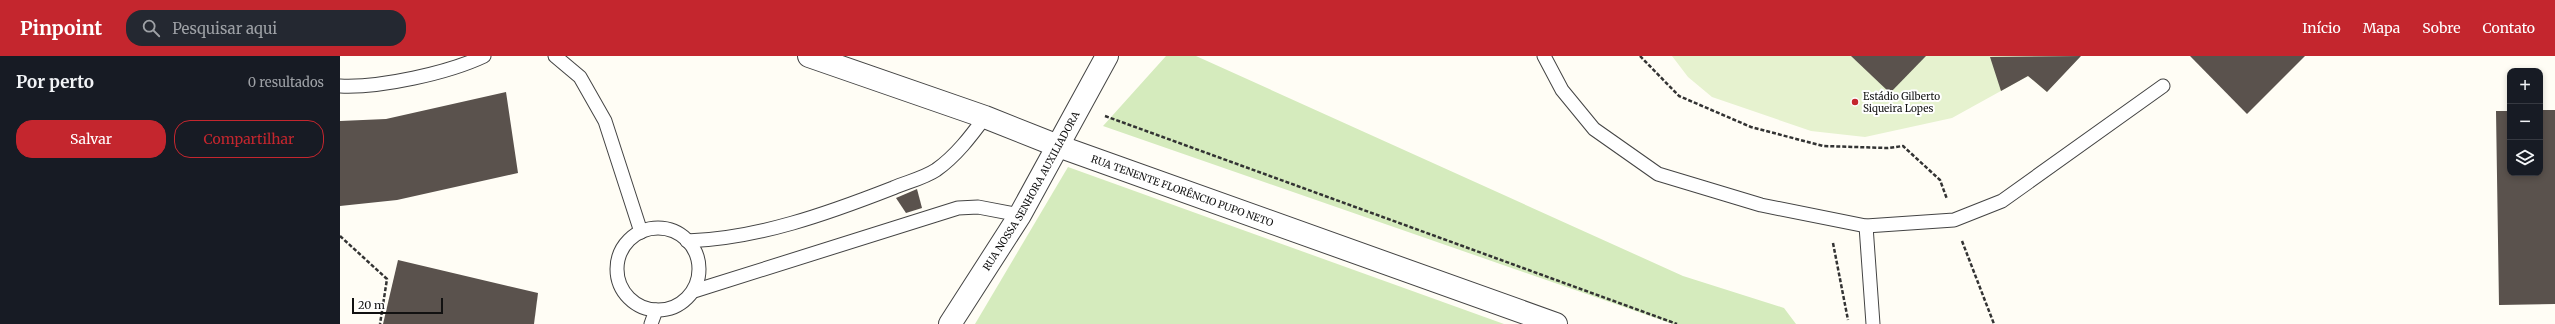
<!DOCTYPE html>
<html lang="pt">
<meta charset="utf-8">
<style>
:root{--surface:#171b24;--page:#242831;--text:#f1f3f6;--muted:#9ea1a6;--line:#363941;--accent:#c4262e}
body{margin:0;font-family:Merriweather,serif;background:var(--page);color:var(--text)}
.controls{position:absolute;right:12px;top:12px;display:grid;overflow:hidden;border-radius:8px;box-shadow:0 2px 6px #0003}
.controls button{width:36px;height:36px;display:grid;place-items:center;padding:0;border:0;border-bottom:1px solid var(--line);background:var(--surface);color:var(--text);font:20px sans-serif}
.scale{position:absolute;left:12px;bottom:10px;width:91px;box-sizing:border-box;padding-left:4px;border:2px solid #111;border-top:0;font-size:11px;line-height:14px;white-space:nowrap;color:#111;-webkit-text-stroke:3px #fff;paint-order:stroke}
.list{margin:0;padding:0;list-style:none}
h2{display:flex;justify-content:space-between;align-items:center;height:52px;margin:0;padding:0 16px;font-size:17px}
h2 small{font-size:13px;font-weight:400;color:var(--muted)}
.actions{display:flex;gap:8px;padding:12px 16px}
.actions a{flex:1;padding:9px 0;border:1px solid var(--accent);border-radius:16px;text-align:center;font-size:14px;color:var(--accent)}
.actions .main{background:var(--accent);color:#fff}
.icon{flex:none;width:22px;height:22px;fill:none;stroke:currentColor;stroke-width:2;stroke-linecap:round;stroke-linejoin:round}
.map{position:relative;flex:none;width:2215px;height:268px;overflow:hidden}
header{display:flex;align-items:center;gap:24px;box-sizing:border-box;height:56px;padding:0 20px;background:var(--accent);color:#fff}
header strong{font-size:19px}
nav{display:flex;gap:22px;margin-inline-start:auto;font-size:14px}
.search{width:280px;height:36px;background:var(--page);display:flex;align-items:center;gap:10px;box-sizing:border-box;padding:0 14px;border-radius:16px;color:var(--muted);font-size:15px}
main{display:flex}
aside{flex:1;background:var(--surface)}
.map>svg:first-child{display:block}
.green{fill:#d5ebbd}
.pitch{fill:#e6f2cf}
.building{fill:#5a524d}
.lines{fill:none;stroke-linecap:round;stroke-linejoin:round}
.service-casing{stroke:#444;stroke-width:15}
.minor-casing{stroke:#444;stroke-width:24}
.path{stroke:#333;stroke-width:2.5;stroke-dasharray:4 2;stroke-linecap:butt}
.service{stroke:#fff;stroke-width:13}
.minor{stroke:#fff;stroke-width:22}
.poi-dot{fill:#c4262e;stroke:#fff;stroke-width:1.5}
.labels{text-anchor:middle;stroke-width:4;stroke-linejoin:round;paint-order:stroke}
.poi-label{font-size:10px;fill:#111;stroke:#fff;text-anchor:start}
.street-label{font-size:10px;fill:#111;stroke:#fff}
</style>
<header>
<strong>Pinpoint</strong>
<div class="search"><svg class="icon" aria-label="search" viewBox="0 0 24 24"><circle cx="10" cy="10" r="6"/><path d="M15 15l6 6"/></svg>Pesquisar aqui</div>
<nav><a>Início</a><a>Mapa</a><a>Sobre</a><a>Contato</a></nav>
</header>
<main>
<aside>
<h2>Por perto<small>0 resultados</small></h2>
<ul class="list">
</ul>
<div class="actions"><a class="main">Salvar</a><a>Compartilhar</a></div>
</aside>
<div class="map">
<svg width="2215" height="268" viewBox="0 0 2215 268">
<rect width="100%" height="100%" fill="#fffdf5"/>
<g class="green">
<polygon points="826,0 856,0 1343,220 1444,252 1456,268 1333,268 763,70"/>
<polygon points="728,111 1164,268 635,268"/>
</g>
<polygon class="pitch" points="1332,0 1738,0 1707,36 1688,20 1612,62 1525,81 1471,75 1372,41 1348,21"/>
<g class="building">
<polygon points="1511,0 1586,0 1550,37"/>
<polygon points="1741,0 1707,36 1688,20 1661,35 1650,1"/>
<polygon points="1850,0 1965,0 1907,58"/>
<polygon points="166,36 178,117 57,144 0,150 0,65 46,63"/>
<polygon points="2200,54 2215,54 2215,248 2159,249 2156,55 2170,55 2170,117 2200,117"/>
<polygon points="577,133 582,152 566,157 556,142"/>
<polygon points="58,204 198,237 194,268 43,268"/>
</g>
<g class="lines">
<defs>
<g id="service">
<polyline points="215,0 240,21 265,65 301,176"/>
<polyline points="1204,0 1222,34 1254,73 1318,118 1421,149 1526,170 1614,164 1662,145 1823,30"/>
<path d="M 0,30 C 40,32 108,17 144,0"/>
<polyline points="1526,170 1533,268"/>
<circle cx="318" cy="213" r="41"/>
<path d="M 347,185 C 417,183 489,157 553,132 C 567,126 584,122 596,114 C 616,100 631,80 645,61"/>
<polyline points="354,235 618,152 638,151 680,159"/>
<polyline points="311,268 316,254"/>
</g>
<g id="minor">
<path id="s1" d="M 469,0 L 645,61 L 718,90 L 1216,268"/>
<path id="s2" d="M 610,268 L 680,159 L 767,0"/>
</g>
</defs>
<use href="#service" class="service-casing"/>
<use href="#minor" class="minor-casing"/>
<g class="path">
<polyline points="1300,0 1339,40 1411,71 1483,90 1548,92 1563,90 1600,124 1607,143"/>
<polyline points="765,60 1337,268"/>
<polyline points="0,180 47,223 40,268"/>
<polyline points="1622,185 1654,268"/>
<polyline points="1493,187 1508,264"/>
</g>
<use href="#service" class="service"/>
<use href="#minor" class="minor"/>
</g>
<circle class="poi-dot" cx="1515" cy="46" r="4"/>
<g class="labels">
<g class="poi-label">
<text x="1523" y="44">Estádio Gilberto<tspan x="1523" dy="12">Siqueira Lopes</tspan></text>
</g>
<g class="street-label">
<text dy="4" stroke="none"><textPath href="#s2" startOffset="156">RUA NOSSA SENHORA AUXILIADORA</textPath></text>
<text dy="4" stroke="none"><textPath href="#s1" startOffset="397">RUA TENENTE FLORÊNCIO PUPO NETO</textPath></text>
</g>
</g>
</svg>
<div class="controls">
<button>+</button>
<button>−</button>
<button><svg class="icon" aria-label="layers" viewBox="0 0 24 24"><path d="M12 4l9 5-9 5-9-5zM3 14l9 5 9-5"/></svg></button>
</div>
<div class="scale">20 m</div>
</div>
</main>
